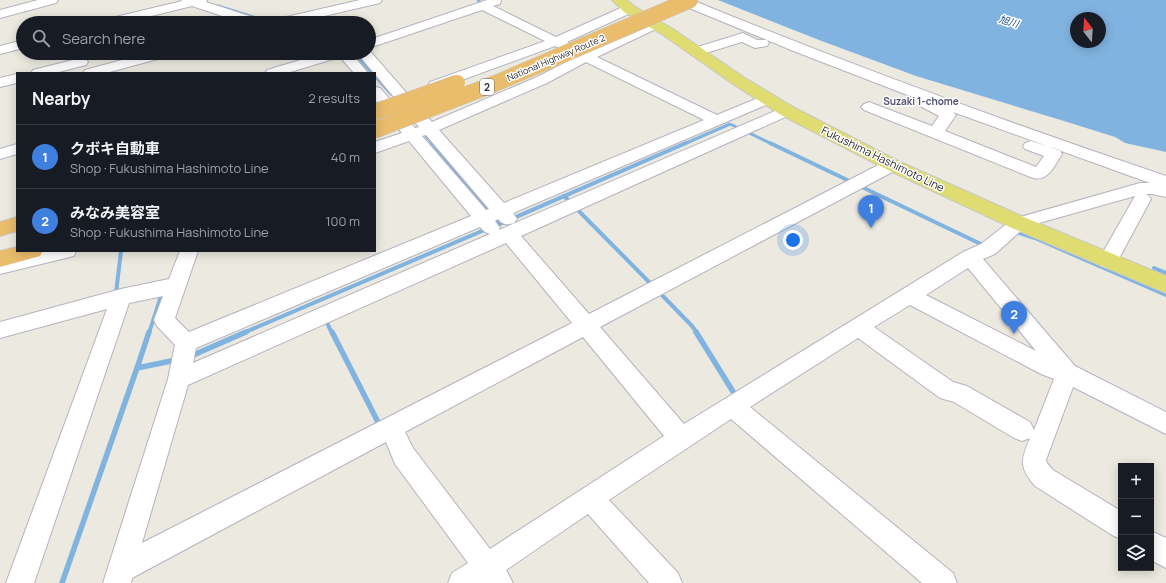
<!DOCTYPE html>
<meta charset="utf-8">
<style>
:root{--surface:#171b24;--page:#20242c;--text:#f1f3f6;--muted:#9ea1a6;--line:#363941;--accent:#0f766e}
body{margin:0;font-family:Manrope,"Noto Sans JP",sans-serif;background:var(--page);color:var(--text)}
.controls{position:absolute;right:12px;bottom:12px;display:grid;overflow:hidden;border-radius:0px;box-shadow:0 2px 10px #0003}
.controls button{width:36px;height:36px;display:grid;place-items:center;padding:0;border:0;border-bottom:1px solid var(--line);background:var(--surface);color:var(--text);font:20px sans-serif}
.compass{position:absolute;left:1070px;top:12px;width:36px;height:36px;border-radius:50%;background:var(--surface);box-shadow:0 2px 10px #0003;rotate:343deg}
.you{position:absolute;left:793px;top:240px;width:14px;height:14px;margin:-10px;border:3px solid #fff;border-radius:50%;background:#1a73e8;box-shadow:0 0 0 6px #1a73e833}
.badge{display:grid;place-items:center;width:26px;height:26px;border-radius:50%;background:var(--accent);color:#fff;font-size:13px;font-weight:700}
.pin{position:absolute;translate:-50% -33px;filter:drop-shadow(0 1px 2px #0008)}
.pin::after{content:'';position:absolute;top:21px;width:14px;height:12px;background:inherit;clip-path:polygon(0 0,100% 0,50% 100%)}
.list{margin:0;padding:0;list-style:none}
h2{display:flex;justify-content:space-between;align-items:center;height:52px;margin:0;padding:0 16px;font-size:17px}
h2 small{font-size:13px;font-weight:400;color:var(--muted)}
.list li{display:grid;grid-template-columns:26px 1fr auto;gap:12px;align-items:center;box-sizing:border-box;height:64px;padding:0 16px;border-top:1px solid var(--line)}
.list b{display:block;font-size:15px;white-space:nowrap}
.list p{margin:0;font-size:13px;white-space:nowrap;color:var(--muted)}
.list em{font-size:13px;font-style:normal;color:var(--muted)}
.icon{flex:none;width:22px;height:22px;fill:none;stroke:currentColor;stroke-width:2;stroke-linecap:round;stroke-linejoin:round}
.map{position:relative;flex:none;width:1166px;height:583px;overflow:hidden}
.search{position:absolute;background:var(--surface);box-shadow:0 2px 10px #0003;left:16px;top:16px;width:360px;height:44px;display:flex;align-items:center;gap:10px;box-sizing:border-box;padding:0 14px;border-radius:22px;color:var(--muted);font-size:15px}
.panel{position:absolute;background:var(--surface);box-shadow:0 2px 10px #0003;left:16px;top:72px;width:360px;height:180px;border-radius:0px}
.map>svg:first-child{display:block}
.water{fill:#81b3e0;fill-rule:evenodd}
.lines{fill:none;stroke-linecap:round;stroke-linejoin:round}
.stream-far2{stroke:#81b3e0;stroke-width:3}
.stream-far1{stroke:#81b3e0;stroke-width:4}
.stream{stroke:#81b3e0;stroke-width:5.5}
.minor-casing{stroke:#b4b3be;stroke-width:2}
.major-casing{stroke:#c8c8c8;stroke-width:2}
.highway-casing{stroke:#c8c8c8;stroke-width:2}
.minor{fill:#fff;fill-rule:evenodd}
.major{fill:#dfdc71;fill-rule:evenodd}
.highway{fill:#eabd6d;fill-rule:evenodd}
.highway-bridge-casing{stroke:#c8c8c8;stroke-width:17;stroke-linecap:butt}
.highway-bridge{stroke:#eabd6d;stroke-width:16}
.labels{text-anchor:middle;stroke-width:3;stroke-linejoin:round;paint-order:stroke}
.far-street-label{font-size:9px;fill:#2c2c2c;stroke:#fff}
.far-water-label{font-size:10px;font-style:italic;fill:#1f508d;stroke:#fff}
.shield{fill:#fff;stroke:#6b6b6b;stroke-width:1}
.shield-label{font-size:10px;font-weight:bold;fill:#2c2c2c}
.far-neighbourhood-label{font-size:10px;font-weight:bold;fill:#535277;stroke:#fff}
.street-label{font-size:11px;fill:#2c2c2c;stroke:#fff}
</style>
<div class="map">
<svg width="1166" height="583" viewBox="0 0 1166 583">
<rect width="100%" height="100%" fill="#ece9e0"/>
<path class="water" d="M 718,0 L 1166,0 L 1166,152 L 1125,143 L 1115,137 L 1064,121 L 916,76 L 819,40 ZM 1076,18 L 1100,18 L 1100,42 L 1076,42 Z"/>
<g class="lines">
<g class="stream-far2">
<polyline points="478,0 480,2"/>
<polyline points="218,6 273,23"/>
<polyline points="354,53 372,73"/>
<polyline points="375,76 391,94"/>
<polyline points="426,136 433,144"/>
<polyline points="684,144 730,124 772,144"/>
</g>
<g class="stream-far1">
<polyline points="432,143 500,224 498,224"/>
<polyline points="770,143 985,246"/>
<polyline points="564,196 651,284"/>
<polyline points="500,224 686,143"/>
<polyline points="1013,231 1035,238 1166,295"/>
<polyline points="1154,268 1166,273"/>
<polyline points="659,292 692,326 697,333"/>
<polyline points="118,293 116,293 121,251"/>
<polyline points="325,319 332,333"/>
<polyline points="149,333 162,293"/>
<polyline points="243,333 489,228"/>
</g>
<g class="stream">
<polyline points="332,332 381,428"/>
<polyline points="696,332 737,398"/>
<polyline points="191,356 246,332"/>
<polyline points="137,368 149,332"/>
<polyline points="62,583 137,368 176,360"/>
</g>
<defs>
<g id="minor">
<polygon points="38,0 58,0 56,3 0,18 0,10"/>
<polygon points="181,0 207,0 206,2 261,20 262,23 243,23 192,6 123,23 102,23 103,20 182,1"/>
<polygon points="360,0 382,0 380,3 294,23 272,23 273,20"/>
<path d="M 487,0 L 501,0 L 500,4 L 493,6 L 556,37 L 625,6 L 633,6 L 635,9 L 633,12 L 567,42 L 586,51 L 650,21 L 660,21 L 661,24 L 660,27 L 597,57 L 717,115 L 763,96 L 768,95 L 773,96 L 775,99 L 773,102 L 513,213 L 517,219 L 514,223 C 507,225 503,225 498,219 L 495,221 L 500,228 L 499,230 L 782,108 L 787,106 L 792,108 L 795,111 L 792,114 L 521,236 L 589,314 L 886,161 L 892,160 L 898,161 L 900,165 L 898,169 L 600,327 L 684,424 L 963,252 L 981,244 L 1013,219 L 1140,183 L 1150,183 L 953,112 L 956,115 L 945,131 L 1036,167 L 1044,156 L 1025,149 L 1023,146 L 1025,143 L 1031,141 L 1060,150 L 1062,154 C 1055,165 1048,182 1033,178 L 864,110 L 861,107 L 864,104 L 869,102 L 874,104 L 932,126 L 939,116 L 922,107 L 920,104 L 923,101 L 796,52 L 677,3 L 675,0 L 692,0 C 848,64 1006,122 1166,176 L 1166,197 L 1152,194 L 1145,194 L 1148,195 L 1151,199 L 1115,266 L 1108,268 L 1101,266 L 1098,261 L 1135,196 L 1025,227 L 995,254 L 983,259 L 1075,366 L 1166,412 L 1166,434 L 1073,387 L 1046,460 L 1047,463 L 1053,470 L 1121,511 L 1121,539 L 1112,535 L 1035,486 C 1017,465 1022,459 1031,435 L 1030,438 L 1022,441 L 1014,438 L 954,402 L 940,398 L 858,338 L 750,407 L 953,573 L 957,583 L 922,583 L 731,419 L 609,500 L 678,573 L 682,583 L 649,583 L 588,514 L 506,570 L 513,583 L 448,583 L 452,573 L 468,563 L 395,464 L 386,442 L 132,578 L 131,583 L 103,583 L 168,379 L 175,345 L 157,326 L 154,320 L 163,296 L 129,303 L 34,583 L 6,583 L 107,309 L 0,338 L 0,322 L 121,289 L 169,279 L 180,251 L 198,251 L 175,318 L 189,332 L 471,216 L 409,141 L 375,153 L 375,142 L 402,133 L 375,100 L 375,87 L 380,88 L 415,128 L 419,127 L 357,53 L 369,53 L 369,50 L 432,122 L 537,77 L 576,57 L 555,46 L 440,88 L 435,89 L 430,88 L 428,85 L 430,82 L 545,41 L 482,10 L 369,48 L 369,40 ZM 586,62 L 704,120 L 504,203 L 439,130 L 547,83 ZM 426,135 L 489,209 L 486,210 L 422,136 ZM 480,227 L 485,232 L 490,234 L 193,363 L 196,348 ZM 506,243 L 572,323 L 142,543 L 188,385 ZM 968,268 L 1036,351 L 926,295 ZM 910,305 L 1041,374 L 1054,379 L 1034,430 L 1030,422 L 967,386 L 953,382 L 874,327 ZM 583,337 L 664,436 L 490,549 L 413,448 L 405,432 Z"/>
<polygon points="743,33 757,40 767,40 769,43 767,46 755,48 742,42 696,56 691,55 689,52 691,49"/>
<polygon points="23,40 23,48 0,54 0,46"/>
<polygon points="148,53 171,53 169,56 106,73 83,73 85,70"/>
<polygon points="324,53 351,53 368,73 354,73 340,57 287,73 265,73 267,70"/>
<polygon points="81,58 86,59 88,62 86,65 55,73 31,73 33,70"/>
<polygon points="17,74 17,83 0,87 0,78"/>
<polygon points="17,144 17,154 0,159 0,149"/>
<polygon points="38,251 76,251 74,256 0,274 0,260"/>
<polygon points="1151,531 1166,538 1166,568 1151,560"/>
</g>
<polygon id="major" points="612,0 627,0 634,6 673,29 745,78 793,107 898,161 1026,218 1166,276 1166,293 1012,228 886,169 781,115 733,84 663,35 624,12"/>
<g id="highway">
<polygon points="17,217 17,231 0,236 0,222"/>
<polygon points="17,247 17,251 43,251 40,256 0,267 0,251"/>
</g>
</defs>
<use href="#minor" class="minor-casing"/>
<use href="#major" class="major-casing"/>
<use href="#highway" class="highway-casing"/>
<use href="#minor" class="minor"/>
<use href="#major" class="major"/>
<use href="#highway" class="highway"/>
<defs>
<g id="highway-bridge">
<polyline points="375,112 457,83"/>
<polyline points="375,130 494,84 690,0"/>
</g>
</defs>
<use href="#highway-bridge" class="highway-bridge-casing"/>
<use href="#highway-bridge" class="highway-bridge"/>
</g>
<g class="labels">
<g class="far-street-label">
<text transform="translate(556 58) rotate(-23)" y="3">National Highway Route 2</text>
</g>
<g class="far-water-label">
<text transform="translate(1009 21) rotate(17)" y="4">旭川</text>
</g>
<rect class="shield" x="480" y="79" width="14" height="16" rx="3"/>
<g class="shield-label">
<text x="487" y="91">2</text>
</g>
<g class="far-neighbourhood-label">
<text x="921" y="105">Suzaki 1-chome</text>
</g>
<g class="street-label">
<text transform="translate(883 159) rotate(26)" y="4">Fukushima Hashimoto Line</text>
</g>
</g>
</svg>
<div class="controls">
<button>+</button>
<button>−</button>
<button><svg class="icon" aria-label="layers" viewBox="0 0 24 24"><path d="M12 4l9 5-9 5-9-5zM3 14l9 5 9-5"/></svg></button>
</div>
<svg class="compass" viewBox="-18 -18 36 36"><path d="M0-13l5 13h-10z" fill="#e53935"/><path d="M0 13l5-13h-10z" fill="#9ea1a6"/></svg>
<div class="you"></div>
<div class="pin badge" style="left:871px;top:228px;background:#3f7fe0">1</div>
<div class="pin badge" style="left:1014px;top:334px;background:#3f7fe0">2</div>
<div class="search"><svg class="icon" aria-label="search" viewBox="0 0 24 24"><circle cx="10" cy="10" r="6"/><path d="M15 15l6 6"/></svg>Search here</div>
<section class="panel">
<h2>Nearby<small>2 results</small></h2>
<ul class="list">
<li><span class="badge" style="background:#3f7fe0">1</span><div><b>クボキ自動車</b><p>Shop · Fukushima Hashimoto Line</p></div><em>40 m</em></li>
<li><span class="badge" style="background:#3f7fe0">2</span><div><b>みなみ美容室</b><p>Shop · Fukushima Hashimoto Line</p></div><em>100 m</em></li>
</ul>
</section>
</div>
